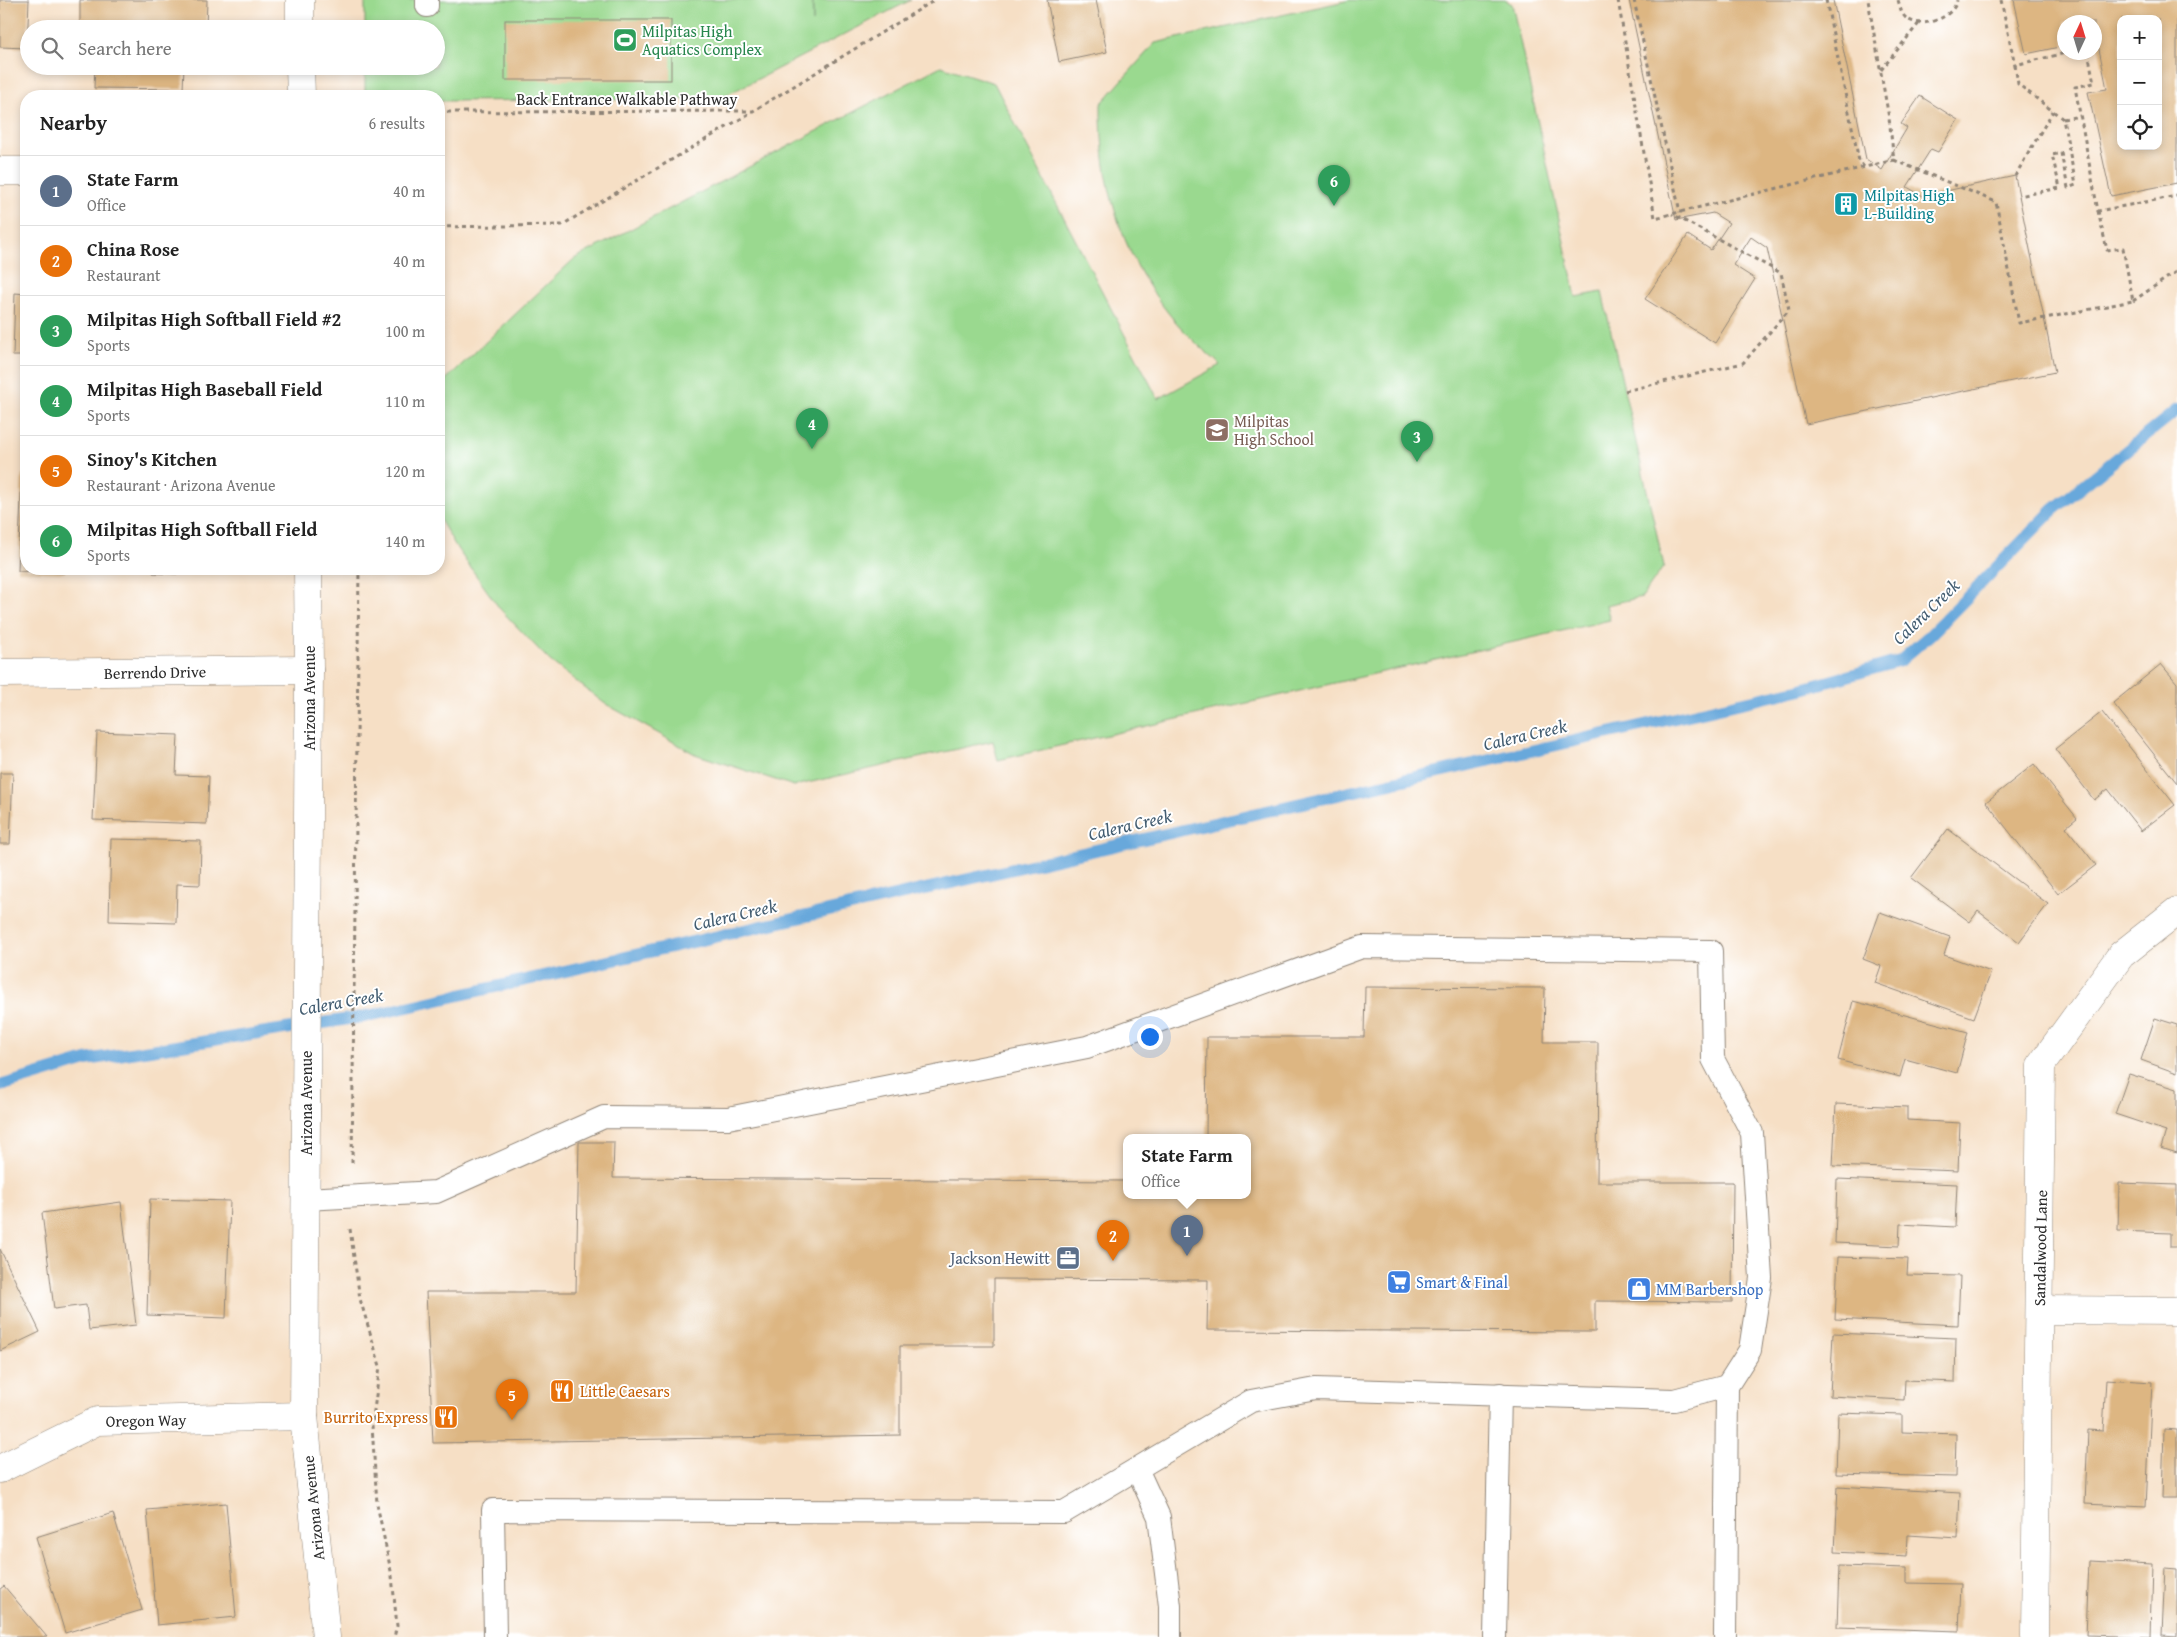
<!DOCTYPE html>
<meta charset="utf-8">
<style>
:root{--surface:#fff;--page:#f6f6f6;--text:#222;--muted:#767676;--line:#e0e0e0;--accent:#0b8043}
body{margin:0;font-family:"Gentium Book Plus",serif;background:var(--page);color:var(--text)}
.controls{position:absolute;right:15px;top:15px;display:grid;overflow:hidden;border-radius:10px;box-shadow:0 2px 8px #0003}
.controls button{width:45px;height:45px;display:grid;place-items:center;padding:0;border:0;border-bottom:1px solid var(--line);background:var(--surface);color:var(--text);font:25px sans-serif}
.compass{position:absolute;left:2057px;top:15px;width:45px;height:45px;border-radius:50%;background:var(--surface);box-shadow:0 2px 8px #0003;rotate:4deg}
.you{position:absolute;left:1149px;top:1036px;width:18px;height:18px;margin:-12px;border:4px solid #fff;border-radius:50%;background:#1a73e8;box-shadow:0 0 0 8px #1a73e833}
.badge{display:grid;place-items:center;width:32px;height:32px;border-radius:50%;background:var(--accent);color:#fff;font-size:16px;font-weight:700}
.pin{position:absolute;translate:-50% -41px;filter:drop-shadow(0 1px 2px #0008)}
.pin::after{content:'';position:absolute;top:26px;width:18px;height:15px;background:inherit;clip-path:polygon(0 0,100% 0,50% 100%)}
.popup{position:absolute;left:1123px;top:1134px;width:128px;height:65px;box-sizing:border-box;display:grid;place-content:center;border-radius:10px;background:var(--surface);filter:drop-shadow(0 1px 4px #0005);font-size:16px;white-space:nowrap;color:var(--muted)}
.popup b{font-size:19px;color:var(--text)}
.popup::after{content:'';position:absolute;left:50%;top:100%;margin-left:-10px;border:10px solid transparent;border-top-color:var(--surface)}
.list{margin:0;padding:0;list-style:none}
h2{display:flex;justify-content:space-between;align-items:center;height:65px;margin:0;padding:0 20px;font-size:21px}
h2 small{font-size:16px;font-weight:400;color:var(--muted)}
.list li{display:grid;grid-template-columns:32px 1fr auto;gap:15px;align-items:center;box-sizing:border-box;height:70px;padding:0 20px;border-top:1px solid var(--line)}
.list b{display:block;font-size:19px;white-space:nowrap}
.list p{margin:0;font-size:16px;white-space:nowrap;color:var(--muted)}
.list em{font-size:16px;font-style:normal;color:var(--muted)}
.icon{flex:none;width:28px;height:28px;fill:none;stroke:currentColor;stroke-width:2;stroke-linecap:round;stroke-linejoin:round}
.map{position:relative;flex:none;width:2177px;height:1637px;overflow:hidden}
.search{position:absolute;background:var(--surface);box-shadow:0 2px 8px #0003;left:20px;top:20px;width:425px;height:55px;display:flex;align-items:center;gap:12px;box-sizing:border-box;padding:0 18px;border-radius:28px;color:var(--muted);font-size:19px}
.panel{position:absolute;background:var(--surface);box-shadow:0 2px 8px #0003;left:20px;top:90px;width:425px;height:485px;border-radius:20px}
.map>svg:first-child{display:block}
.green{fill:#9ad98f;stroke:#62825d}
.lines{fill:none;stroke-linecap:round;stroke-linejoin:round}
.stream{stroke:#67a8db;stroke-width:12}
.building{fill:#ddb682;fill-rule:evenodd}
.lane-casing{stroke:#908578;stroke-width:24}
.street-casing{stroke:#908578;stroke-width:29}
.path{stroke:#908578;stroke-width:3;stroke-dasharray:4 4;stroke-linecap:butt}
.lane{stroke:#fff;stroke-width:22}
.street{stroke:#fff;stroke-width:28}
.labels{text-anchor:middle;stroke-width:4;stroke-linejoin:round;paint-order:stroke}
.leisure-label{font-size:16px;fill:#27864d;stroke:#fff;text-anchor:start}
.street-label{font-size:16px;fill:#2b2b2b;stroke:#fff}
.culture-label{font-size:16px;fill:#0d838f;stroke:#fff;text-anchor:start}
.education-label{font-size:16px;fill:#785e54;stroke:#fff;text-anchor:start}
.service-label{font-size:16px;fill:#4e5e75;stroke:#fff;text-anchor:end}
.shop-label{font-size:16px;fill:#366cbe;stroke:#fff;text-anchor:start}
.food-label{font-size:16px;fill:#c56008;stroke:#fff;text-anchor:start}
.water-label{font-size:18px;font-style:italic;fill:#435d71;stroke:#fff}
</style>
<div class="map">
<svg width="2177" height="1637" viewBox="0 0 2177 1637">
<rect width="100%" height="100%" fill="#fff"/>
<filter id="ink" filterUnits="userSpaceOnUse"><feTurbulence type="fractalNoise" baseFrequency=".02" numOctaves="2"/><feDisplacementMap in="SourceGraphic" scale="10" xChannelSelector="R" yChannelSelector="G"/><feConvolveMatrix kernelMatrix="1 2 1 2 8 2 1 2 1" color-interpolation-filters="sRGB"/></filter>
<filter id="wash" filterUnits="userSpaceOnUse"><feTurbulence type="fractalNoise" baseFrequency=".0096" numOctaves="4" result="noise"/><feDisplacementMap in="SourceGraphic" scale="20" xChannelSelector="R" yChannelSelector="G"/><feGaussianBlur stdDeviation="1.12" result="paint"/><feColorMatrix in="noise" values="0 0 0 0 0 0 0 0 0 0 0 0 0 0 0 0 0 1.4 0 .05"/><feComposite in="paint" operator="in"/></filter>
<g filter="url(#wash)">
<rect width="100%" height="100%" fill="#f6dfc5"/>
<g class="green">
<polygon points="365,0 812,0 813,22 813,0 911,0 719,99 439,101 439,96 365,96 365,66 436,66 436,29 365,29"/>
<path d="M 1350,0 L 1505,0 L 1512,4 L 1576,297 L 1602,292 L 1664,566 L 1642,597 L 1606,605 L 1610,620 L 998,760 L 993,741 L 794,786 L 695,754 L 604,703 L 549,660 L 500,609 L 458,550 L 439,518 L 439,386 L 574,259 L 941,66 L 994,83 L 1158,399 L 1220,365 C 1214,358 1205,352 1198,345 C 1188,335 1178,325 1169,314 C 1120,253 1100,181 1101,104 L 1155,43 Z"/>
</g>
<g class="lines">
<polyline class="stream" points="0,1086 86,1060 368,1016 1802,689 1900,661 1931,634 2053,510 2177,410"/>
</g>
<g id="blocks">
<g class="building">
<polygon points="0,0 29,0 27,48 0,47"/>
<polygon points="80,0 207,0 206,29 80,29"/>
<polygon points="1047,0 1096,0 1107,52 1059,62"/>
<polygon points="1629,0 1833,0 1866,159 1882,170 1907,128 1901,124 1920,96 1958,120 1938,152 1931,149 1907,187 1923,196 2015,176 2055,372 1806,424 1767,248 1751,237 1733,265 1755,279 1715,343 1645,299 1688,235 1711,250 1729,223 1713,213 1676,220"/>
<path d="M 2014,0 L 2177,0 L 2177,183 L 2111,196 L 2088,92 L 2107,89 L 2097,39 L 2094,40 L 2094,22 L 2064,22 L 2064,46 L 2026,54 ZM 2121,19 L 2158,19 L 2158,146 L 2121,146 Z"/>
<rect x="505" y="20" width="166" height="60"/>
<polygon points="95,66 184,66 183,89 94,88"/>
<polygon points="15,293 26,294 26,356 13,356"/>
<polygon points="22,474 26,475 26,569 65,569 64,573 18,571"/>
<polygon points="153,569 177,569 177,574 153,573"/>
<polygon points="2161,664 2177,683 2177,783 2113,703"/>
<polygon points="2102,712 2175,805 2141,831 2108,789 2094,800 2055,749"/>
<polygon points="97,732 178,735 176,775 209,776 207,824 93,820"/>
<polygon points="2034,764 2077,818 2066,827 2096,865 2058,894 1986,802"/>
<polygon points="0,773 13,773 10,844 0,844"/>
<polygon points="1948,829 2048,904 2019,942 1978,911 1970,922 1911,878"/>
<polygon points="111,839 201,841 200,885 177,884 176,923 109,921"/>
<polygon points="1880,912 1950,937 1944,955 1991,972 1974,1018 1875,983 1881,966 1863,959"/>
<polygon points="1365,987 1545,988 1544,1042 1598,1042 1597,1182 1733,1182 1732,1302 1595,1301 1595,1332 1207,1330 1208,1280 994,1279 994,1346 900,1346 900,1435 433,1443 426,1292 576,1292 579,1142 614,1142 613,1178 1127,1181 1127,1195 1247,1195 1247,1137 1206,1137 1207,1037 1364,1037"/>
<polygon points="1853,1001 1968,1032 1957,1073 1905,1059 1900,1077 1838,1060"/>
<polygon points="2155,1018 2177,1025 2177,1073 2141,1060"/>
<polygon points="2129,1074 2177,1089 2177,1153 2161,1148 2166,1131 2115,1114"/>
<polygon points="1836,1104 1907,1107 1907,1120 1960,1123 1958,1171 1833,1166"/>
<polygon points="1837,1179 1957,1184 1955,1227 1900,1224 1899,1246 1835,1243"/>
<polygon points="2119,1183 2177,1185 2177,1247 2170,1247 2170,1233 2118,1231"/>
<polygon points="150,1199 230,1201 226,1318 147,1315"/>
<polygon points="121,1202 136,1325 89,1330 86,1305 54,1309 42,1213"/>
<polygon points="0,1249 40,1332 0,1351"/>
<polygon points="1838,1257 1908,1259 1907,1275 1960,1276 1958,1325 1835,1319"/>
<polygon points="1833,1333 1956,1338 1955,1382 1905,1380 1904,1400 1830,1396"/>
<polygon points="2106,1379 2152,1382 2146,1507 2085,1504 2088,1430 2103,1431"/>
<polygon points="1838,1413 1902,1415 1902,1432 1956,1434 1955,1477 1836,1474"/>
<polygon points="2164,1429 2177,1430 2177,1498 2162,1498"/>
<polygon points="1838,1486 1960,1493 1958,1538 1908,1535 1907,1556 1835,1552"/>
<polygon points="226,1503 236,1617 157,1625 147,1510"/>
<polygon points="113,1513 142,1610 65,1633 36,1537"/>
<polygon points="2089,1561 2153,1564 2151,1637 2086,1635"/>
<polygon points="1839,1566 1907,1568 1907,1583 1961,1584 1959,1631 1837,1627"/>
<polygon points="2165,1568 2177,1569 2177,1636 2162,1635"/>
<polygon points="4,1586 47,1637 0,1637 0,1589"/>
</g>
</g>
</g>
<g filter="url(#ink)">
<use href="#blocks" fill-opacity="0" stroke="#908578" stroke-width="1"/>
<g class="lines">
<defs>
<g id="lane">
<polyline points="427,0 427,6"/>
<polyline points="305,1199 436,1192 604,1117 728,1118 1087,1047 1362,947 1711,951 1713,1059 1752,1133 1761,1278 1750,1350 1727,1386 1725,1637"/>
<polyline points="1137,1469 1159,1517 1170,1606 1170,1637"/>
<polyline points="495,1637 493,1510 1064,1512 1251,1401 1316,1389 1674,1400 1727,1386"/>
<polyline points="1495,1637 1500,1394"/>
</g>
<g id="street">
<polyline points="300,0 300,29"/>
<polyline points="300,66 301,96"/>
<polyline points="0,171 26,171"/>
<polyline points="308,569 309,670 304,1416 326,1637"/>
<polyline points="0,673 309,670"/>
<polyline points="2039,1310 2177,1311"/>
<polyline points="0,1469 97,1421 304,1416"/>
<polyline points="2035,1637 2041,1065 2121,955 2177,911"/>
</g>
</defs>
<use href="#lane" class="lane-casing"/>
<use href="#street" class="street-casing"/>
<g class="path">
<polyline points="1618,0 1655,218 1894,160 1889,118 1868,0"/>
<polyline points="1634,0 1680,212 1682,212"/>
<polyline points="1826,0 1859,161 1864,167"/>
<path d="M 1898,0 C 1900,6 1901,14 1906,18 C 1921,30 1954,18 1957,0"/>
<polyline points="2001,0 2015,65 2070,52"/>
<polyline points="2088,52 2094,83 2075,87 2098,211 2177,196"/>
<polyline points="2015,65 2018,84 2063,119 2076,185 2068,188 2061,153 2052,155 2060,188 2019,196"/>
<polyline points="1881,70 1920,22"/>
<polyline points="439,112 753,111 935,0"/>
<polyline points="2063,119 2080,116"/>
<polyline points="1894,160 1996,202 2019,323 2133,301 2123,248 2107,250 2098,211"/>
<polyline points="2015,176 2053,111"/>
<polyline points="439,227 562,225 752,112"/>
<polyline points="2133,301 2177,271"/>
<polyline points="1625,391 1743,363 1789,310 1781,273 1672,214"/>
<polyline points="352,1163 359,569"/>
<polyline points="350,1229 360,1299 380,1366 372,1425 377,1504 392,1576 397,1626 394,1637"/>
</g>
<use href="#lane" class="lane"/>
<use href="#street" class="street"/>
</g>
</g>
<defs>
<symbol id="stadium-square" viewBox="-11 -11 22 22"><rect x="-9" y="-9" width="18" height="18" rx="4" fill="#2e9e5b" stroke="#fff"/><path d="M0-5a6.5 5 0 1 0 0 10a6.5 5 0 1 0 0-10ZM-3.5-1.8h7v3.6h-7Z" fill="#fff"/></symbol>
<symbol id="building-square" viewBox="-11 -11 22 22"><rect x="-9" y="-9" width="18" height="18" rx="4" fill="#0f9aa8" stroke="#fff"/><path d="M-4-6H4V6H1V3H-1V6H-4ZM-2.5-4.3h1.7v1.8h-1.7ZM.8-4.3h1.7v1.8H.8ZM-2.5-1h1.7V.8h-1.7ZM.8-1h1.7V.8H.8Z" fill="#fff"/></symbol>
<symbol id="school-square" viewBox="-11 -11 22 22"><rect x="-9" y="-9" width="18" height="18" rx="4" fill="#8d6e63" stroke="#fff"/><path d="M0-5L7-2L0 1L-7-2ZM-4 1L0 2.5L4 1V4Q0 6-4 4Z" fill="#fff"/></symbol>
<symbol id="office-square" viewBox="-11 -11 22 22"><rect x="-9" y="-9" width="18" height="18" rx="4" fill="#5c6f8a" stroke="#fff"/><path d="M-6-3h4V-5.5h4V-3h4V5H-6ZM-1-4.5V-3h2v-1.5ZM-6 0V1H6V0Z" fill="#fff"/></symbol>
<symbol id="supermarket-square" viewBox="-11 -11 22 22"><rect x="-9" y="-9" width="18" height="18" rx="4" fill="#3f7fe0" stroke="#fff"/><path d="M-6-5.5h2.5l.6 2H6L4.5 2H-2.5L-4.4-4H-6ZM-1.5 3.2a1.3 1.3 0 1 0 .1 0ZM3 3.2a1.3 1.3 0 1 0 .1 0Z" fill="#fff"/></symbol>
<symbol id="shop-square" viewBox="-11 -11 22 22"><rect x="-9" y="-9" width="18" height="18" rx="4" fill="#3f7fe0" stroke="#fff"/><path d="M-5-2.5h2.3a2.7 3.5 0 0 1 5.4 0H5L5.5 6h-11ZM-1.5-2.5h3a1.5 2.3 0 0 0-3 0Z" fill="#fff"/></symbol>
<symbol id="restaurant-square" viewBox="-11 -11 22 22"><rect x="-9" y="-9" width="18" height="18" rx="4" fill="#e8710a" stroke="#fff"/><path d="M-5-6h1v4h1v-4h1v4h1v-4h1v5L-1.5 .5V6h-2V.5L-5-1ZM5-6V6H3V1.5H1.5Q1.5-4 5-6Z" fill="#fff"/></symbol>
</defs>
<g fill-rule="evenodd">
<use href="#stadium-square" x="611" y="26" width="28" height="28"/>
<use href="#building-square" x="1832" y="190" width="28" height="28"/>
<use href="#school-square" x="1203" y="416" width="28" height="28"/>
<use href="#office-square" x="1054" y="1244" width="28" height="28"/>
<use href="#supermarket-square" x="1385" y="1268" width="28" height="28"/>
<use href="#shop-square" x="1625" y="1275" width="28" height="28"/>
<use href="#restaurant-square" x="548" y="1377" width="28" height="28"/>
<use href="#restaurant-square" x="432" y="1403" width="28" height="28"/>
</g>
<g class="labels">
<g class="leisure-label">
<text x="642" y="37">Milpitas High<tspan x="642" dy="18">Aquatics Complex</tspan></text>
</g>
<g class="street-label">
<text x="627" y="105">Back Entrance Walkable Pathway</text>
<text transform="translate(155 672) rotate(-1)" y="6">Berrendo Drive</text>
<text transform="translate(309 698) rotate(-90)" y="6">Arizona Avenue</text>
<text transform="translate(306 1103) rotate(-90)" y="6">Arizona Avenue</text>
<text transform="translate(2040 1248) rotate(-89)" y="6">Sandalwood Lane</text>
<text transform="translate(146 1420) rotate(-1)" y="6">Oregon Way</text>
<text transform="translate(313 1508) rotate(-96)" y="6">Arizona Avenue</text>
</g>
<g class="culture-label">
<text x="1864" y="201">Milpitas High<tspan x="1864" dy="18">L-Building</tspan></text>
</g>
<g class="education-label">
<text x="1234" y="427">Milpitas<tspan x="1234" dy="18">High School</tspan></text>
</g>
<g class="service-label">
<text x="1050" y="1264">Jackson Hewitt</text>
</g>
<g class="shop-label">
<text x="1416" y="1288">Smart &amp; Final</text>
<text x="1656" y="1295">MM Barbershop</text>
</g>
<g class="food-label">
<text x="580" y="1397">Little Caesars</text>
<text x="428" y="1423" text-anchor="end">Burrito Express</text>
</g>
<g class="water-label">
<text transform="translate(1926 612) rotate(-44)" y="6">Calera Creek</text>
<text transform="translate(1525 735) rotate(-13)" y="6">Calera Creek</text>
<text transform="translate(1130 825) rotate(-13)" y="6">Calera Creek</text>
<text transform="translate(735 915) rotate(-13)" y="6">Calera Creek</text>
<text transform="translate(341 1002) rotate(-10)" y="6">Calera Creek</text>
</g>
</g>
</svg>
<div class="controls">
<button>+</button>
<button>−</button>
<button><svg class="icon" aria-label="locate" viewBox="0 0 24 24"><circle cx="12" cy="12" r="6"/><path d="M12 2v4M12 18v4M2 12h4M18 12h4"/></svg></button>
</div>
<svg class="compass" viewBox="-18 -18 36 36"><path d="M0-13l5 13h-10z" fill="#e53935"/><path d="M0 13l5-13h-10z" fill="#767676"/></svg>
<div class="you"></div>
<div class="pin badge" style="left:1187px;top:1256px;background:#5c6f8a">1</div>
<div class="popup"><b>State Farm</b>Office</div>
<div class="pin badge" style="left:1113px;top:1261px;background:#e8710a">2</div>
<div class="pin badge" style="left:1417px;top:462px;background:#2e9e5b">3</div>
<div class="pin badge" style="left:812px;top:449px;background:#2e9e5b">4</div>
<div class="pin badge" style="left:512px;top:1420px;background:#e8710a">5</div>
<div class="pin badge" style="left:1334px;top:206px;background:#2e9e5b">6</div>
<div class="search"><svg class="icon" aria-label="search" viewBox="0 0 24 24"><circle cx="10" cy="10" r="6"/><path d="M15 15l6 6"/></svg>Search here</div>
<section class="panel">
<h2>Nearby<small>6 results</small></h2>
<ul class="list">
<li><span class="badge" style="background:#5c6f8a">1</span><div><b>State Farm</b><p>Office</p></div><em>40 m</em></li>
<li><span class="badge" style="background:#e8710a">2</span><div><b>China Rose</b><p>Restaurant</p></div><em>40 m</em></li>
<li><span class="badge" style="background:#2e9e5b">3</span><div><b>Milpitas High Softball Field #2</b><p>Sports</p></div><em>100 m</em></li>
<li><span class="badge" style="background:#2e9e5b">4</span><div><b>Milpitas High Baseball Field</b><p>Sports</p></div><em>110 m</em></li>
<li><span class="badge" style="background:#e8710a">5</span><div><b>Sinoy's Kitchen</b><p>Restaurant · Arizona Avenue</p></div><em>120 m</em></li>
<li><span class="badge" style="background:#2e9e5b">6</span><div><b>Milpitas High Softball Field</b><p>Sports</p></div><em>140 m</em></li>
</ul>
</section>
</div>
